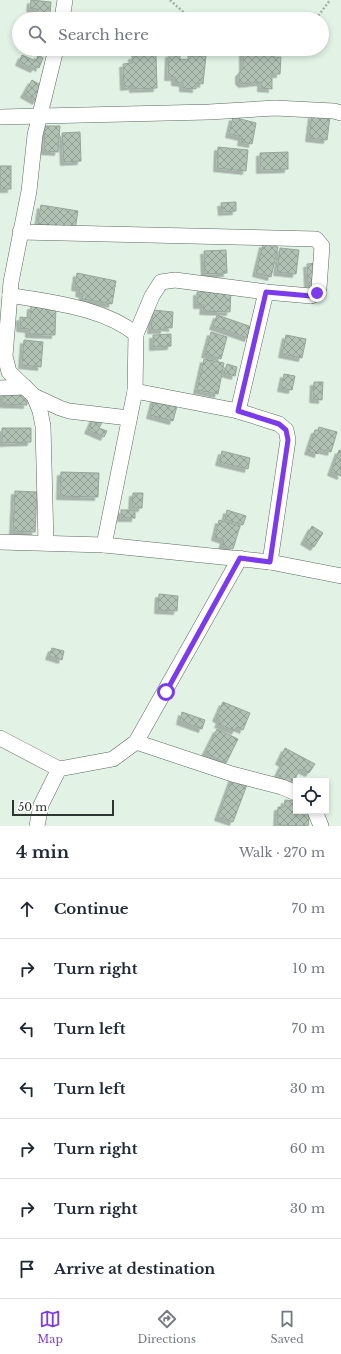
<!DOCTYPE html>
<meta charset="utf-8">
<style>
:root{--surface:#fff;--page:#f6f6f7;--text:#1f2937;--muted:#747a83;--line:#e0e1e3;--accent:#7c3aed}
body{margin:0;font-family:"Libre Baskerville",serif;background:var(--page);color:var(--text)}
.controls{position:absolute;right:12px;bottom:12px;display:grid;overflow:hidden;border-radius:0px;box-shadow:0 2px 6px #0003}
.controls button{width:36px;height:36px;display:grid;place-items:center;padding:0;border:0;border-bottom:1px solid var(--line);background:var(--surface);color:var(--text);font:20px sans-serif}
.scale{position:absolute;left:12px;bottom:10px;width:102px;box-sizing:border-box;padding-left:4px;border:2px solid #2f3631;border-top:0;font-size:11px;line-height:14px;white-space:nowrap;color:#2f3631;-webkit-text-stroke:3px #fff;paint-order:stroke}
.stop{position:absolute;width:12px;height:12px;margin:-9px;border:3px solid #7c3aed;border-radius:50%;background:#fff}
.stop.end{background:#7c3aed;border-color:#fff;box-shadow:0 1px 4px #0008}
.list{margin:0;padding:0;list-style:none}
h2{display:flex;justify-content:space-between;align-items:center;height:52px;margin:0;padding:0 16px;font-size:17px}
h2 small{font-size:13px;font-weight:400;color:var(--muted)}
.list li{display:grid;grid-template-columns:26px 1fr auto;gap:12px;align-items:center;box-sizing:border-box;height:60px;padding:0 16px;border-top:1px solid var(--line)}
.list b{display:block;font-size:15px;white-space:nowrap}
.list em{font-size:13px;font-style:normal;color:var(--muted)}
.icon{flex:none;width:22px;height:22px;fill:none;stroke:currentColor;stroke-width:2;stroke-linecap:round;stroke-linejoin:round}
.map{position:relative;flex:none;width:341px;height:826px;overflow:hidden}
.search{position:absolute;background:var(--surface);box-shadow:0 2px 6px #0003;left:12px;right:12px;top:12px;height:44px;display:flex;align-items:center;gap:10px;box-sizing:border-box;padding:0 14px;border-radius:22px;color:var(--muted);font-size:15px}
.sheet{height:472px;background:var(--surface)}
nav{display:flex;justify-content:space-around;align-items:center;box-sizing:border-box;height:56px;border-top:1px solid var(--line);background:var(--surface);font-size:11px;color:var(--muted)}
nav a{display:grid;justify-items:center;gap:2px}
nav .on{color:var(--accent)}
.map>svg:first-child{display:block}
.building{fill:url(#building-cross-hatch);stroke:#97a69a;filter:url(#shadow)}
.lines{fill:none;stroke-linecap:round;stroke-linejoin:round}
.street-casing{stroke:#5c6a5f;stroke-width:16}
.path{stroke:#a3b0a6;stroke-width:2.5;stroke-dasharray:2 2;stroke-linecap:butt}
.street{stroke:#fff;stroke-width:15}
.route{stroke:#7c3aed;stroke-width:5}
</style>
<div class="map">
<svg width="341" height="826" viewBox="0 0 341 826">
<defs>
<pattern id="building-cross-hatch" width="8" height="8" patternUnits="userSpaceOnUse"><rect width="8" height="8" fill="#b1c1b4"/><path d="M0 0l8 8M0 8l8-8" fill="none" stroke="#909e93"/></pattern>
<filter id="shadow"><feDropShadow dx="-3.5" dy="3.5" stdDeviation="0" flood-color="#0004"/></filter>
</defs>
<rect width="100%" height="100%" fill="#e2f3e6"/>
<g class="building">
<polygon points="31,0 51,2 50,14 37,14 37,9 30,8"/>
<polygon points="243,49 256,49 255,52 274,53 274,57 281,57 280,74 272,74 272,89 261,88 261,82 242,84 239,81 239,73 243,69"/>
<polygon points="169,54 180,54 180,59 188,60 188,56 206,56 203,84 196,83 196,89 183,88 183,83 175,82 175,77 168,77"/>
<polygon points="22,55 36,61 38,55 43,58 39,68 36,66 34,69 19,62"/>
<polygon points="156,55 157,88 133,89 133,86 124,87 123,64 132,63 132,56"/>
<polygon points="32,80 44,87 36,101 24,94"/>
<polygon points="312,115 330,117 327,140 309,138"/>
<polygon points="233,117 256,123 252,144 241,142 242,137 229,134"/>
<polygon points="45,126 60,126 58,152 44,151"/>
<polygon points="80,132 81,161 64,162 62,133"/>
<polygon points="218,147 248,150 246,171 217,168"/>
<polygon points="288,152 288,169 260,170 260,153"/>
<rect x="0" y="166" width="11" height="23"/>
<polygon points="236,202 236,211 222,212 221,203"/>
<polygon points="41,205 78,211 75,230 38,224"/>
<polygon points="263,244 278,247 271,277 256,273"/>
<polygon points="280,248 299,250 296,274 277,272"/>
<polygon points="226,250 227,273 205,274 204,251"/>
<polygon points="318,263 318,283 308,284 307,264"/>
<polygon points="77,273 116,281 112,304 82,299 83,294 79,293 80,288 75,287"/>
<polygon points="204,287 231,289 230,312 203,311 204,305 197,305 197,292 204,292"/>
<polygon points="31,306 56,307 55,335 29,334 29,329 20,328 20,317 30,318"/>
<polygon points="153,310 173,312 172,328 164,327 164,330 151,330"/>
<polygon points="217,315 252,327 248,338 213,326"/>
<polygon points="211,332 227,337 221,359 205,354"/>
<polygon points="171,334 171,346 153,347 153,335"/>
<polygon points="286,335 306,339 302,358 282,354"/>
<polygon points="24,340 43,342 41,367 22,365"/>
<polygon points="204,359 224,363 218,394 197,390"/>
<polygon points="227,364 237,367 235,376 224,373"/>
<polygon points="284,374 295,376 292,390 281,388"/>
<polygon points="314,382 323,382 322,400 313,399"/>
<polygon points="3,390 27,391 27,405 3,404"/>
<polygon points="155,396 178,402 173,421 150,415"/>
<polygon points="94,417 103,421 99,428 107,431 104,437 88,430"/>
<polygon points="319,427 337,432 331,452 319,449 318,454 308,451 315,430 318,430"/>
<polygon points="2,428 31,428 31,442 2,443"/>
<polygon points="339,450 341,451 341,476 331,472"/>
<polygon points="222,451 250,458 248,469 219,462"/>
<polygon points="61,472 99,473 98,497 60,496"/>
<polygon points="15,491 37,492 35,532 13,531"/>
<polygon points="133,493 143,493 142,508 132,508"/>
<rect x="121" y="510" width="14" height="8"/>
<polygon points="227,510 246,516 243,525 225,519"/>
<polygon points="219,520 240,526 233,549 222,546 224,540 215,537"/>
<polygon points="312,526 323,533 314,547 304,541"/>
<polygon points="159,594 178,596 177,611 158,610"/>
<polygon points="52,648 64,651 62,660 49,656"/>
<polygon points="223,702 250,713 243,730 237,727 235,731 218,724 220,720 216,718"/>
<polygon points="182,712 205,720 202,729 180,721"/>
<polygon points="217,729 238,739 226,763 205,753"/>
<polygon points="285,748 315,764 309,773 300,769 291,787 275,779 283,763 279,761"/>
<polygon points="233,776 248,782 233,822 218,817"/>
<polygon points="285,800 296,801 296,811 310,811 308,826 277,825 278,807 284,807"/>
</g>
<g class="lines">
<defs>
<g id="street">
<polyline points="62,19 65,0"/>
<polyline points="0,117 209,112 275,108 334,111 341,113"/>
<polyline points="20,232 316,239 322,246 319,288 317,293 311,296 266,292 175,280 161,282 152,296 136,334"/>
<path d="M 10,295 C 52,303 102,307 136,334 L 135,391 L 104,545"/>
<polyline points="0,388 25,387"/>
<polyline points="135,391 238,411 279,424 286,430 288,440 270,562"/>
<polyline points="34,396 60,408 69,411 129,418"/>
<polyline points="238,411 266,292"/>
<polyline points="0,542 104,545 270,562 341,576"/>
<polyline points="46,543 43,426 40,411 34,396 9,372 5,356 11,282 29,191 35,135 56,49"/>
<polyline points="0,738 59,769"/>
<polyline points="136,742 232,774 282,787 296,793"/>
<polyline points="315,811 321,826"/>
<polyline points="37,826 41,805 59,769 113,759 136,742 240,558"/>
</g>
</defs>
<use href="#street" class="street-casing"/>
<g class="path">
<polyline points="170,0 191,19"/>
<polyline points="316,19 330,0"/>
</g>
<use href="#street" class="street"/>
</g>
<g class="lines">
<polyline class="route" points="166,692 240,558 270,562 288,440 286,430 279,424 238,411 266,292 311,296 317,293"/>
</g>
</svg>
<div class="controls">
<button><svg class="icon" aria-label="locate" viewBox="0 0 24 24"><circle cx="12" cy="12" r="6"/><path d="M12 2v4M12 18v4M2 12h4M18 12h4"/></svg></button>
</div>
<div class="scale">50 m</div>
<div class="stop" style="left:166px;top:692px"></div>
<div class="stop end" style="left:317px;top:293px"></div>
<div class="search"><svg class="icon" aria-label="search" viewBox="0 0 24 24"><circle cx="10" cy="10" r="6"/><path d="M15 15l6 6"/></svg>Search here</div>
</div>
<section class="sheet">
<h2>4 min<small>Walk · 270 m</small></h2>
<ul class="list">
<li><svg class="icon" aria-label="ahead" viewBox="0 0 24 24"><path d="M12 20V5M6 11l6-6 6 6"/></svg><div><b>Continue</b></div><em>70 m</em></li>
<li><svg class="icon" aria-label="right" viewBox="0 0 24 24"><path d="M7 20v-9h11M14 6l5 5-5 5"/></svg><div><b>Turn right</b></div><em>10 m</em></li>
<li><svg class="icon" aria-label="left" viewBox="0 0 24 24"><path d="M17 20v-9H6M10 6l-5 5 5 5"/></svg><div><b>Turn left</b></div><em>70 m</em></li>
<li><svg class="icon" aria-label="left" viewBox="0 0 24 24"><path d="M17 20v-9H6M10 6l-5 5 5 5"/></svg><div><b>Turn left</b></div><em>30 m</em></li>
<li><svg class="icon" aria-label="right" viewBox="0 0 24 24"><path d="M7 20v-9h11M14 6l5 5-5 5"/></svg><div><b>Turn right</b></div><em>60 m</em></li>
<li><svg class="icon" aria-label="right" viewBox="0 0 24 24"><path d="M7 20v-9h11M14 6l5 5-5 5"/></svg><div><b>Turn right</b></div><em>30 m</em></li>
<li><svg class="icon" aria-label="arrive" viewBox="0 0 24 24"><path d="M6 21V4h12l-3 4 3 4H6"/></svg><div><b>Arrive at destination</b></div></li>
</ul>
</section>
<nav>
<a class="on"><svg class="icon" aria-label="map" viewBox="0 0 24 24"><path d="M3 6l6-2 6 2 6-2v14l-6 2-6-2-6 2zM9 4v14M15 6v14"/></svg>Map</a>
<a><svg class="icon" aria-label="directions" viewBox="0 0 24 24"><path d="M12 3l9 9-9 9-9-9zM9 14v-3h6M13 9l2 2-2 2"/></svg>Directions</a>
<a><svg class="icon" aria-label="saved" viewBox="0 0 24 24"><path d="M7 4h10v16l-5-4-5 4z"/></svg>Saved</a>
</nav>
